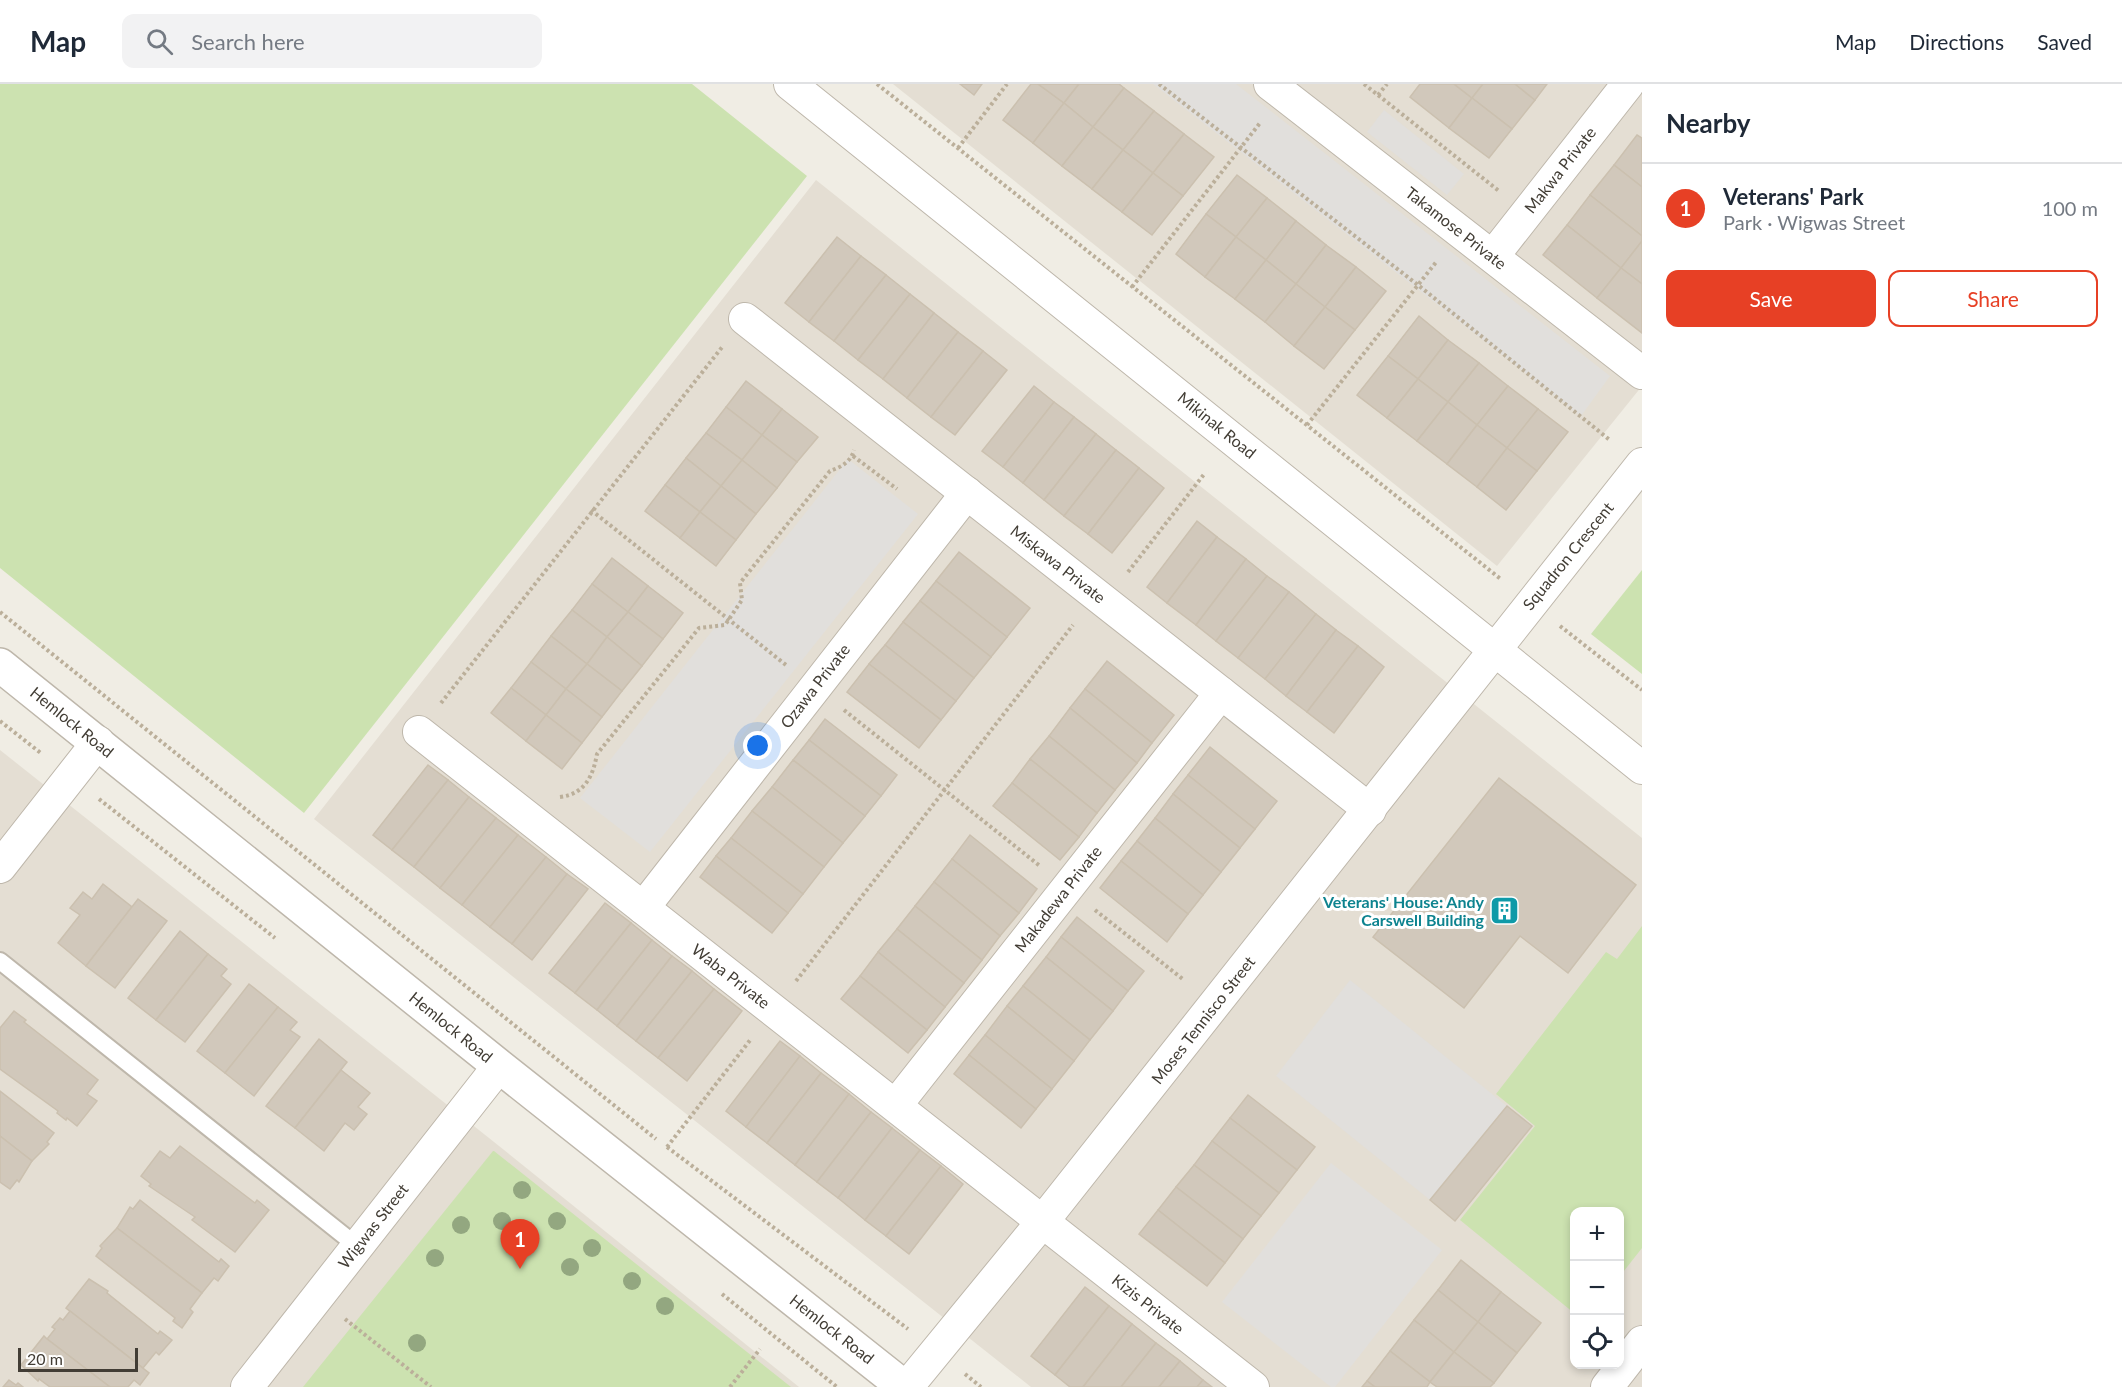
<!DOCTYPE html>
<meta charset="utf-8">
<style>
:root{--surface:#fff;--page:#f2f2f3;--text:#1f2937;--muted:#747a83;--line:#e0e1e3;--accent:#e74025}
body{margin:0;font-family:Lato,sans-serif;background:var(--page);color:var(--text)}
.controls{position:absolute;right:18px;bottom:18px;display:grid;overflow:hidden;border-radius:12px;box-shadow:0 3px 9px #0003}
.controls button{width:54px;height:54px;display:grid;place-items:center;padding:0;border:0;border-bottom:2px solid var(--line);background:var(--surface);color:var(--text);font:30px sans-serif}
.scale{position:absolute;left:18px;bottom:15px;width:120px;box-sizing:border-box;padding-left:6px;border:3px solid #423d35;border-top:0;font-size:16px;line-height:21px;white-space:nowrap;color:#423d35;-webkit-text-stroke:4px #fff;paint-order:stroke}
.you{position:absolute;left:758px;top:662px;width:21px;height:21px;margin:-15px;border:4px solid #fff;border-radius:50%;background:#1a73e8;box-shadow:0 0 0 9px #1a73e833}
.badge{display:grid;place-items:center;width:39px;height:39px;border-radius:50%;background:var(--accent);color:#fff;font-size:20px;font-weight:700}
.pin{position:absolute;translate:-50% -50px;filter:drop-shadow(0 2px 3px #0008)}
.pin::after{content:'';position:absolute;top:32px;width:21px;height:18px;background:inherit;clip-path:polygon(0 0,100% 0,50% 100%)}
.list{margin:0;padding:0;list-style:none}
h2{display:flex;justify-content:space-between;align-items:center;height:78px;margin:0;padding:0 24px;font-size:26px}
h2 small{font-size:20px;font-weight:400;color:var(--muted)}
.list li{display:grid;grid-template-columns:39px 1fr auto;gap:18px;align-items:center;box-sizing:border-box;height:90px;padding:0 24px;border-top:2px solid var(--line)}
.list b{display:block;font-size:22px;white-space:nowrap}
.list p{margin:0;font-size:20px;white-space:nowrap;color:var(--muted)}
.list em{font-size:20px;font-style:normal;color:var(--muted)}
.actions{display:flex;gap:12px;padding:18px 24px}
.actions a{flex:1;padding:14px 0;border:2px solid var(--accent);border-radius:12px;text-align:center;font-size:21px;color:var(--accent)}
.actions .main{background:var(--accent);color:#fff}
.icon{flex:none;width:33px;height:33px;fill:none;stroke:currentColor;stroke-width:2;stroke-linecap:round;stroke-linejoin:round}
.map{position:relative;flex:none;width:1642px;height:1303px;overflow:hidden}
header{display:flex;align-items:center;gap:36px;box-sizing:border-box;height:84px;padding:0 30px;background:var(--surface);border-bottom:2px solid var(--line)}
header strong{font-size:28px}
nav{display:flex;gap:33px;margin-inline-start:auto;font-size:21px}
.search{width:420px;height:54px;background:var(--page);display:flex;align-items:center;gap:15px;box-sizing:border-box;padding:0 21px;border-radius:12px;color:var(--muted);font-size:22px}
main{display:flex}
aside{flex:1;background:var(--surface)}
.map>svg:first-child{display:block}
.residential{fill:#e4ded3;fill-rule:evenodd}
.green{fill:#cce2b0}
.parking{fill:#e1dfdc}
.building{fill:#d1c8bb;stroke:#cbc0af;stroke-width:1.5}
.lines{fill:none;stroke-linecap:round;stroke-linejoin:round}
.service-casing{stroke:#beb7ab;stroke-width:20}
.minor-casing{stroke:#beb7ab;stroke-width:34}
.tertiary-casing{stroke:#beb7ab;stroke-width:36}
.path{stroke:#bbaf9a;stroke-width:4;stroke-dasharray:3 3;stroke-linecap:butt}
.service{stroke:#fff;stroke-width:16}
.minor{stroke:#fff;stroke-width:32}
.tertiary{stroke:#fff;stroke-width:33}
.tree{fill:#93a780}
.labels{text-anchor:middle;stroke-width:6;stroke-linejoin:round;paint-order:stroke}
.street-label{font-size:16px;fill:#423d35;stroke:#fff}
.culture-label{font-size:16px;font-weight:bold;fill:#0d838f;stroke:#fff;text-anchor:end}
</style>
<header>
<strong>Map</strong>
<div class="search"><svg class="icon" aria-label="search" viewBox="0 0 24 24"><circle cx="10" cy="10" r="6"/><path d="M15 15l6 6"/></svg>Search here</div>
<nav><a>Map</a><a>Directions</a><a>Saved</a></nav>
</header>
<main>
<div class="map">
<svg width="1642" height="1303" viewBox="0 0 1642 1303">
<rect width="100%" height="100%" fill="#f0ede4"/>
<g class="residential">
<polygon points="893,0 1642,0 1642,302 1497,482"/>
<path d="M 816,96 L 1642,754 L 1642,1303 L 1031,1303 L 314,735 ZM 1574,1128 L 1620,1128 L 1620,1280 L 1574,1280 Z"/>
<polygon points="0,666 489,1054 799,1303 0,1303"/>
</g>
<g class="green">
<polygon points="0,0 692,0 807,92 304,729 0,484"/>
<polygon points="1642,486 1642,590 1591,550"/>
<polygon points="1642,842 1642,1164 1620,1192 1620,1128 1574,1128 1574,1229 1460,1136 1535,1042 1496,1010 1606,868 1617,875"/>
<polygon points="493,1067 494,1067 791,1303 303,1303"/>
</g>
<g class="parking">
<polygon points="1153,0 1236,0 1610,292 1581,332"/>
<polygon points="1384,26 1464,90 1447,111 1367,48"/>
<polygon points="848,375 918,430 650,768 580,714"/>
<polygon points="1350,896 1507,1022 1430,1116 1276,992"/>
<polygon points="1331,1079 1442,1166 1335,1303 1331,1303 1222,1218"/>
</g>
<g class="building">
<polygon points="960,0 982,0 974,11"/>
<polygon points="1031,0 1038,0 1064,19 1033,59 1003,36"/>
<polygon points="1038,0 1079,0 1064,19"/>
<polygon points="1079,0 1119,0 1124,4 1093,43 1064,19"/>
<polygon points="1420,0 1454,0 1472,14 1449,44 1410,13"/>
<polygon points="1454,0 1483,0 1472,14"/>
<polygon points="1483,0 1515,0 1535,16 1512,45 1472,14"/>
<polygon points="1515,0 1547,0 1535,16"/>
<polygon points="1124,4 1154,27 1123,66 1093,43"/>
<polygon points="1472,14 1512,45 1489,74 1449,44"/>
<polygon points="1064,19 1093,43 1062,82 1033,59"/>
<polygon points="1154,27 1184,50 1153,89 1123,66"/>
<polygon points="1093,43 1123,66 1092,105 1062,82"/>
<polygon points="1184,50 1214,73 1183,112 1153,89"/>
<polygon points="1637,51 1642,54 1642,103 1614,81"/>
<polygon points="1123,66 1153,89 1122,128 1092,105"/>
<polygon points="1614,81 1642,103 1642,152 1590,111"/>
<polygon points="1153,89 1183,112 1152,151 1122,128"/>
<polygon points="1237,91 1267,114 1236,153 1206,130"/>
<polygon points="1590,111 1642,152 1642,157 1621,184 1567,141"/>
<polygon points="1267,114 1296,137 1266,176 1236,153"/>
<polygon points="1206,130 1236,153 1205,193 1176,170"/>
<polygon points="1296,137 1326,161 1296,200 1266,176"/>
<polygon points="1567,141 1621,184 1597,214 1543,171"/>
<polygon points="837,153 861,172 809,238 785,219"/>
<polygon points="1236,153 1266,176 1235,215 1205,193"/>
<polygon points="1642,157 1642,200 1621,184"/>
<polygon points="1326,161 1356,183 1325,223 1296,200"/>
<polygon points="861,172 886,191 834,257 809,238"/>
<polygon points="1266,176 1296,200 1265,238 1235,215"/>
<polygon points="1356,183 1386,207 1355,246 1325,223"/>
<polygon points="1621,184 1642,200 1642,249 1597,214"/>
<polygon points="886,191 910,210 858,276 834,257"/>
<polygon points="1296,200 1325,223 1294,262 1265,238"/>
<polygon points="910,210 934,229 883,295 858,276"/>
<polygon points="1325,223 1355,246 1324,285 1294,262"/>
<polygon points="934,229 958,248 907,314 883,295"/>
<polygon points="1419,232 1448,256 1418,295 1388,272"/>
<polygon points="958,248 983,267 931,333 907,314"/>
<polygon points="1448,256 1479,279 1448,318 1418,295"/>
<polygon points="983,267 1007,286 955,351 931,333"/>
<polygon points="1388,272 1418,295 1387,334 1357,311"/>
<polygon points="1479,279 1508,302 1477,341 1448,318"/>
<polygon points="1418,295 1448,318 1417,357 1387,334"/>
<polygon points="746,297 782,325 762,351 726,323"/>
<polygon points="1034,302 1054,318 1003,383 982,367"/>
<polygon points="1508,302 1538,325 1507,364 1477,341"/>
<polygon points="1054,318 1074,333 1023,399 1003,383"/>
<polygon points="1448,318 1477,341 1447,380 1417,357"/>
<polygon points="726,323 762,351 742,376 706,349"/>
<polygon points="782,325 818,353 797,378 762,351"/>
<polygon points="1538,325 1568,348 1537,387 1507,364"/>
<polygon points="1074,333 1096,350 1044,416 1023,399"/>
<polygon points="1477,341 1507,364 1477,403 1447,380"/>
<polygon points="706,349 742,376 721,402 686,374"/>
<polygon points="1096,350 1116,366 1064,432 1044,416"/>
<polygon points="762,351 797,378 777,404 742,376"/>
<polygon points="1507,364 1537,387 1506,426 1477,403"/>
<polygon points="1116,366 1139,384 1088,450 1064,432"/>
<polygon points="686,374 721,402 700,428 665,401"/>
<polygon points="742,376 777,404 756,430 721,402"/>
<polygon points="1139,384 1164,404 1112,469 1088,450"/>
<polygon points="665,401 700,428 680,454 645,427"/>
<polygon points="721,402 756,430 736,456 700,428"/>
<polygon points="700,428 736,456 716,482 680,454"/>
<polygon points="1197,437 1217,453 1167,519 1147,503"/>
<polygon points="1217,453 1246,475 1196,541 1167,519"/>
<polygon points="959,468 1030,524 1007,553 936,497"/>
<polygon points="612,474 648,502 628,528 592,500"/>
<polygon points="1246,475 1267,492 1216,557 1196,541"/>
<polygon points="1267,492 1289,508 1238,574 1216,557"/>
<polygon points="936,497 1007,553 991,573 920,517"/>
<polygon points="592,500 628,528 607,553 572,526"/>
<polygon points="648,502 683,529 663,555 628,528"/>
<polygon points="1289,508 1316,530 1265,595 1238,574"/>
<polygon points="920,517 991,573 974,594 903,538"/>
<polygon points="572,526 607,553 587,580 551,552"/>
<polygon points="628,528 663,555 642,582 607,553"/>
<polygon points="1316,530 1336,546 1286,612 1265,595"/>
<polygon points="903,538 974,594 956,617 885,561"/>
<polygon points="1336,546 1358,562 1307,628 1286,612"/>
<polygon points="551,552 587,580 566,605 531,578"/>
<polygon points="607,553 642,582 622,607 587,580"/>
<polygon points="885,561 956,617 941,636 869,580"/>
<polygon points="1358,562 1384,583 1334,649 1307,628"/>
<polygon points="1107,577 1174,631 1152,659 1085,605"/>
<polygon points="531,578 566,605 546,631 511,604"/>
<polygon points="587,580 622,607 602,633 566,605"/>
<polygon points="869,580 941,636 919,664 847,608"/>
<polygon points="511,604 546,631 526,657 491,629"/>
<polygon points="566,605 602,633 582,659 546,631"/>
<polygon points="1085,605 1152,659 1137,679 1070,624"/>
<polygon points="1070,624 1137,679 1115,706 1049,652"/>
<polygon points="546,631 582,659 562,685 526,657"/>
<polygon points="825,635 897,691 881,712 809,656"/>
<polygon points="1049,652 1115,706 1097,729 1030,675"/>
<polygon points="809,656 881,712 865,732 793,676"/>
<polygon points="1210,663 1277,717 1255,745 1188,691"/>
<polygon points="1030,675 1097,729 1079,753 1012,699"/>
<polygon points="793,676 865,732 843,759 772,703"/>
<polygon points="428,681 448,696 392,766 373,751"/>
<polygon points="1188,691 1255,745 1240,764 1173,710"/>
<polygon points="1499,694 1636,801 1568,889 1520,852 1464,924 1373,853"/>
<polygon points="448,696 469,713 414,783 392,766"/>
<polygon points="1012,699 1079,753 1060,776 993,722"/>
<polygon points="772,703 843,759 824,783 752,727"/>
<polygon points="1173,710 1240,764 1221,788 1155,734"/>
<polygon points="469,713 496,734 440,804 414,783"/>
<polygon points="752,727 824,783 803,810 731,754"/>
<polygon points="496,734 518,751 462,821 440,804"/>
<polygon points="1155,734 1221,788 1203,811 1137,757"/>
<polygon points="518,751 546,773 490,843 462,821"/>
<polygon points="970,751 1037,805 1019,829 952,775"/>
<polygon points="731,754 803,810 788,829 716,772"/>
<polygon points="1137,757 1203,811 1188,830 1121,777"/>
<polygon points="716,772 788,829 772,849 700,793"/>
<polygon points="546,773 567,790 512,860 490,843"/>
<polygon points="952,775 1019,829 1000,852 934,798"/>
<polygon points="1121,777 1188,830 1167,858 1100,804"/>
<polygon points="567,790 588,805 532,876 512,860"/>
<polygon points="934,798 1000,852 982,876 915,822"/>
<polygon points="103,800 132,823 86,882 58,859 80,831 70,824 83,808 92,815"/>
<polygon points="138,815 167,837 115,904 86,882"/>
<polygon points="605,819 631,839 575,909 549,889"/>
<polygon points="915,822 982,876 964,899 897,845"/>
<polygon points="1077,833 1144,887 1128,907 1061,853"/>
<polygon points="631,839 652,856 597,926 575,909"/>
<polygon points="897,845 964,899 945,923 878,868"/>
<polygon points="180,847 208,870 156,936 128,914"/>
<polygon points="1061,853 1128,907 1113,927 1046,873"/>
<polygon points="652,856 672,872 617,942 597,926"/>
<polygon points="878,868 945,923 927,946 860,892"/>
<polygon points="208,870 227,885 221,892 231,900 185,958 156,936"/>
<polygon points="672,872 692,887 636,957 617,942"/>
<polygon points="1046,873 1113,927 1090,956 1023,902"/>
<polygon points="692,887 714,905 658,974 636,957"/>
<polygon points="860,892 927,946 908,969 841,915"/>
<polygon points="249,900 278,923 225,989 197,967"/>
<polygon points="1023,902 1090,956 1074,977 1007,922"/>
<polygon points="714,905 742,927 687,997 658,974"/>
<polygon points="1007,922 1074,977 1052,1005 985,951"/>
<polygon points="278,923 297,938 290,946 300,953 254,1012 225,989"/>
<polygon points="14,927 26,936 24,938 98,996 87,1010 97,1017 77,1042 67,1034 66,1036 57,1029 58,1027 0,985 0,944"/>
<polygon points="985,951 1052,1005 1036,1025 969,971"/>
<polygon points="319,955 347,978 295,1044 266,1022"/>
<polygon points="780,957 800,972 746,1043 726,1027"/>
<polygon points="969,971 1036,1025 1021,1044 954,990"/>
<polygon points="800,972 821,989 767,1059 746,1043"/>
<polygon points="341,986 370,1009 358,1023 367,1030 354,1046 345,1039 324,1067 295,1044"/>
<polygon points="821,989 849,1010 795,1081 767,1059"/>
<polygon points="0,1007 54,1049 47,1058 49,1060 32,1077 0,1052"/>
<polygon points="849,1010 871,1028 817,1098 795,1081"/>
<polygon points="1248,1011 1315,1063 1297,1086 1230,1034"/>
<polygon points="1507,1022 1532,1042 1455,1137 1430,1116"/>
<polygon points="871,1028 892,1044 838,1114 817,1098"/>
<polygon points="1230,1034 1297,1086 1279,1109 1212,1057"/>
<polygon points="892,1044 920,1066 865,1136 838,1114"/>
<polygon points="0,1052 32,1077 19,1098 17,1096 10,1105 0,1098"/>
<polygon points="1212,1057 1279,1109 1261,1132 1194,1081"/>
<polygon points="180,1062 255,1119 257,1116 269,1126 235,1168 192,1136 195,1133 149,1102 151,1100 141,1092 160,1067 170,1074"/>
<polygon points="920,1066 941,1082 886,1152 865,1136"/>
<polygon points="1194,1081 1261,1132 1243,1155 1176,1103"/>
<polygon points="941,1082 963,1100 909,1170 886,1152"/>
<polygon points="1176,1103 1243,1155 1225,1179 1158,1126"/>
<polygon points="140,1116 219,1178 221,1175 229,1182 218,1197 214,1194 202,1209 117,1144 130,1123 133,1125"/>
<polygon points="1158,1126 1225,1179 1207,1202 1139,1150"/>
<polygon points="117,1144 202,1209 190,1225 193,1228 182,1244 173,1237 175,1234 96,1172 102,1164 100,1162"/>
<polygon points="1461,1176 1501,1208 1478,1238 1438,1206"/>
<polygon points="89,1195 108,1207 107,1209 158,1250 160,1247 172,1256 159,1271 156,1268 143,1284 66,1224"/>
<polygon points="1085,1203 1109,1222 1055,1291 1031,1272"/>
<polygon points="1438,1206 1478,1238 1454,1268 1414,1236"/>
<polygon points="1501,1208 1541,1239 1517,1269 1478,1238"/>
<polygon points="1109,1222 1132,1240 1083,1303 1070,1303 1055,1291"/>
<polygon points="70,1227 149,1289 140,1301 134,1296 128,1303 110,1303 47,1255 55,1245 52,1243 60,1234 63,1236"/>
<polygon points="1414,1236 1454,1268 1430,1298 1390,1267"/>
<polygon points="1478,1238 1517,1269 1494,1299 1454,1268"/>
<polygon points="1132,1240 1156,1259 1121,1303 1083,1303"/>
<polygon points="44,1252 47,1255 110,1303 50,1303 39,1295 38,1297 21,1281"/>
<polygon points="1156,1259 1180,1277 1159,1303 1121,1303"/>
<polygon points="1390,1267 1430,1298 1427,1303 1375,1303 1367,1297"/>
<polygon points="1454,1268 1494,1299 1490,1303 1437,1303 1430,1298"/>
<polygon points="1180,1277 1203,1296 1197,1303 1159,1303"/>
<polygon points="9,1296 16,1301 18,1299 23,1303 3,1303"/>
<polygon points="1203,1296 1212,1303 1197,1303"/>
<polygon points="1367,1297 1375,1303 1362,1303"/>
</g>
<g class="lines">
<defs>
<polyline id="service" points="0,877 357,1162"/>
<g id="minor">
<polyline points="790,0 1642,684"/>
<polyline points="1270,0 1642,289"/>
<polyline points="1493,172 1628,0"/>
<polyline points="745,235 1370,726"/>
<polyline points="419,648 1253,1303"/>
<polyline points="0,783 98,658"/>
<polyline points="643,824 967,409"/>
<polyline points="896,1021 1221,609"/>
<polyline points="247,1303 499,982"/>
<polyline points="907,1303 1043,1137 1642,380"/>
<polyline points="1607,1303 1642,1258"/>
</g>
<polyline id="tertiary" points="0,581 499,982 904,1303"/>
</defs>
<use href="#service" class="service-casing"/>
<use href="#minor" class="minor-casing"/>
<use href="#tertiary" class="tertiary-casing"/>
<g class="path">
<polyline points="877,0 1502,496"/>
<polyline points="1159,0 1418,201 1611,357"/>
<polyline points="1364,0 1499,107"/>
<polyline points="1378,11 1387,0"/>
<polyline points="958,64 1007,0"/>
<polyline points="1132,203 1260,39"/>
<polyline points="1307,341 1437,177"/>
<polyline points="853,372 897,405"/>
<polyline points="591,426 786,581"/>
<polyline points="1128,488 1205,389"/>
<polyline points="0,528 656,1055"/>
<polyline points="1560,542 1642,606"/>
<polyline points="441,619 723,262"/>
<polyline points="844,626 1040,782"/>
<polyline points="0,637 42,670"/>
<path d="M 560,713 C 585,710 593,692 597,670 L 699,544 L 725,541 L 742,516 L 740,499 L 830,387 C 841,383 851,378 854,366"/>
<polyline points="99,715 275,854"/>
<polyline points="1095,826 1184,896"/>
<polyline points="796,897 1073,541"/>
<polyline points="667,1063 908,1245"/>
<polyline points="667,1063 751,955"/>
<polyline points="722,1210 837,1303"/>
<polyline points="345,1235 431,1303"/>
<polyline points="965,1290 981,1303"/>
<polyline points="730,1303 760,1265"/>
</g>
<use href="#service" class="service"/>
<use href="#minor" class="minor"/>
<use href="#tertiary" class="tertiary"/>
</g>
<g class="tree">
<circle cx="522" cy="1106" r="9"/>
<circle cx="502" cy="1137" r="9"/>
<circle cx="557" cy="1137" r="9"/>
<circle cx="461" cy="1141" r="9"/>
<circle cx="592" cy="1164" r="9"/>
<circle cx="435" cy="1174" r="9"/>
<circle cx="570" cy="1183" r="9"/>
<circle cx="632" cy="1197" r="9"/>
<circle cx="665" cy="1222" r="9"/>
<circle cx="417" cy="1259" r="9"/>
</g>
<defs>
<symbol id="building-square" viewBox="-11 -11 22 22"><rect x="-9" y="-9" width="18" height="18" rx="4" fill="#0f9aa8" stroke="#fff"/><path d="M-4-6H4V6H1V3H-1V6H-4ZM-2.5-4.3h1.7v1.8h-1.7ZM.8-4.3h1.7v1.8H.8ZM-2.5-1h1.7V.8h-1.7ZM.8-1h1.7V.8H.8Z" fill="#fff"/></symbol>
</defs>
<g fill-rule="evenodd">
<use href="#building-square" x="1488" y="810" width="33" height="33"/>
</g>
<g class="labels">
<g class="street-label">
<text transform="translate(1560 86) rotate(-52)" y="6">Makwa Private</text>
<text transform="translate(1456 144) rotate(38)" y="6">Takamose Private</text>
<text transform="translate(1217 341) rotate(39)" y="6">Mikinak Road</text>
<text transform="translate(1568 472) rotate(-51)" y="6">Squadron Crescent</text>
<text transform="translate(1058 480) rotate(38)" y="6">Miskawa Private</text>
<text transform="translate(815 602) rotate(-52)" y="6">Ozawa Private</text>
<text transform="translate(72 638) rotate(39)" y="6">Hemlock Road</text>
<text transform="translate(1058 815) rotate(-52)" y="6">Makadewa Private</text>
<text transform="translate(731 892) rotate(38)" y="6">Waba Private</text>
<text transform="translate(1203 936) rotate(-52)" y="6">Moses Tennisco Street</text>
<text transform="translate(451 943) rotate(39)" y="6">Hemlock Road</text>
<text transform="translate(373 1142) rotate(-52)" y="6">Wigwas Street</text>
<text transform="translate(1148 1220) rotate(38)" y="6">Kizis Private</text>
<text transform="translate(832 1245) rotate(38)" y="6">Hemlock Road</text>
</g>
<g class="culture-label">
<text x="1484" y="824">Veterans' House: Andy<tspan x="1484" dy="18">Carswell Building</tspan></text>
</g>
</g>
</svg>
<div class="controls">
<button>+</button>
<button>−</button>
<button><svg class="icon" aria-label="locate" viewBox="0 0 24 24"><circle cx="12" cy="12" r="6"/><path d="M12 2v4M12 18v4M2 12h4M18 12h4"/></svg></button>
</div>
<div class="scale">20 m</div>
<div class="you"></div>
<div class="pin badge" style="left:520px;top:1185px">1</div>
</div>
<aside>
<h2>Nearby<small></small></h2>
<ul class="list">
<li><span class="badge">1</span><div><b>Veterans' Park</b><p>Park · Wigwas Street</p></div><em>100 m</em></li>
</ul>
<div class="actions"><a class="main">Save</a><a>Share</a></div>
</aside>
</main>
